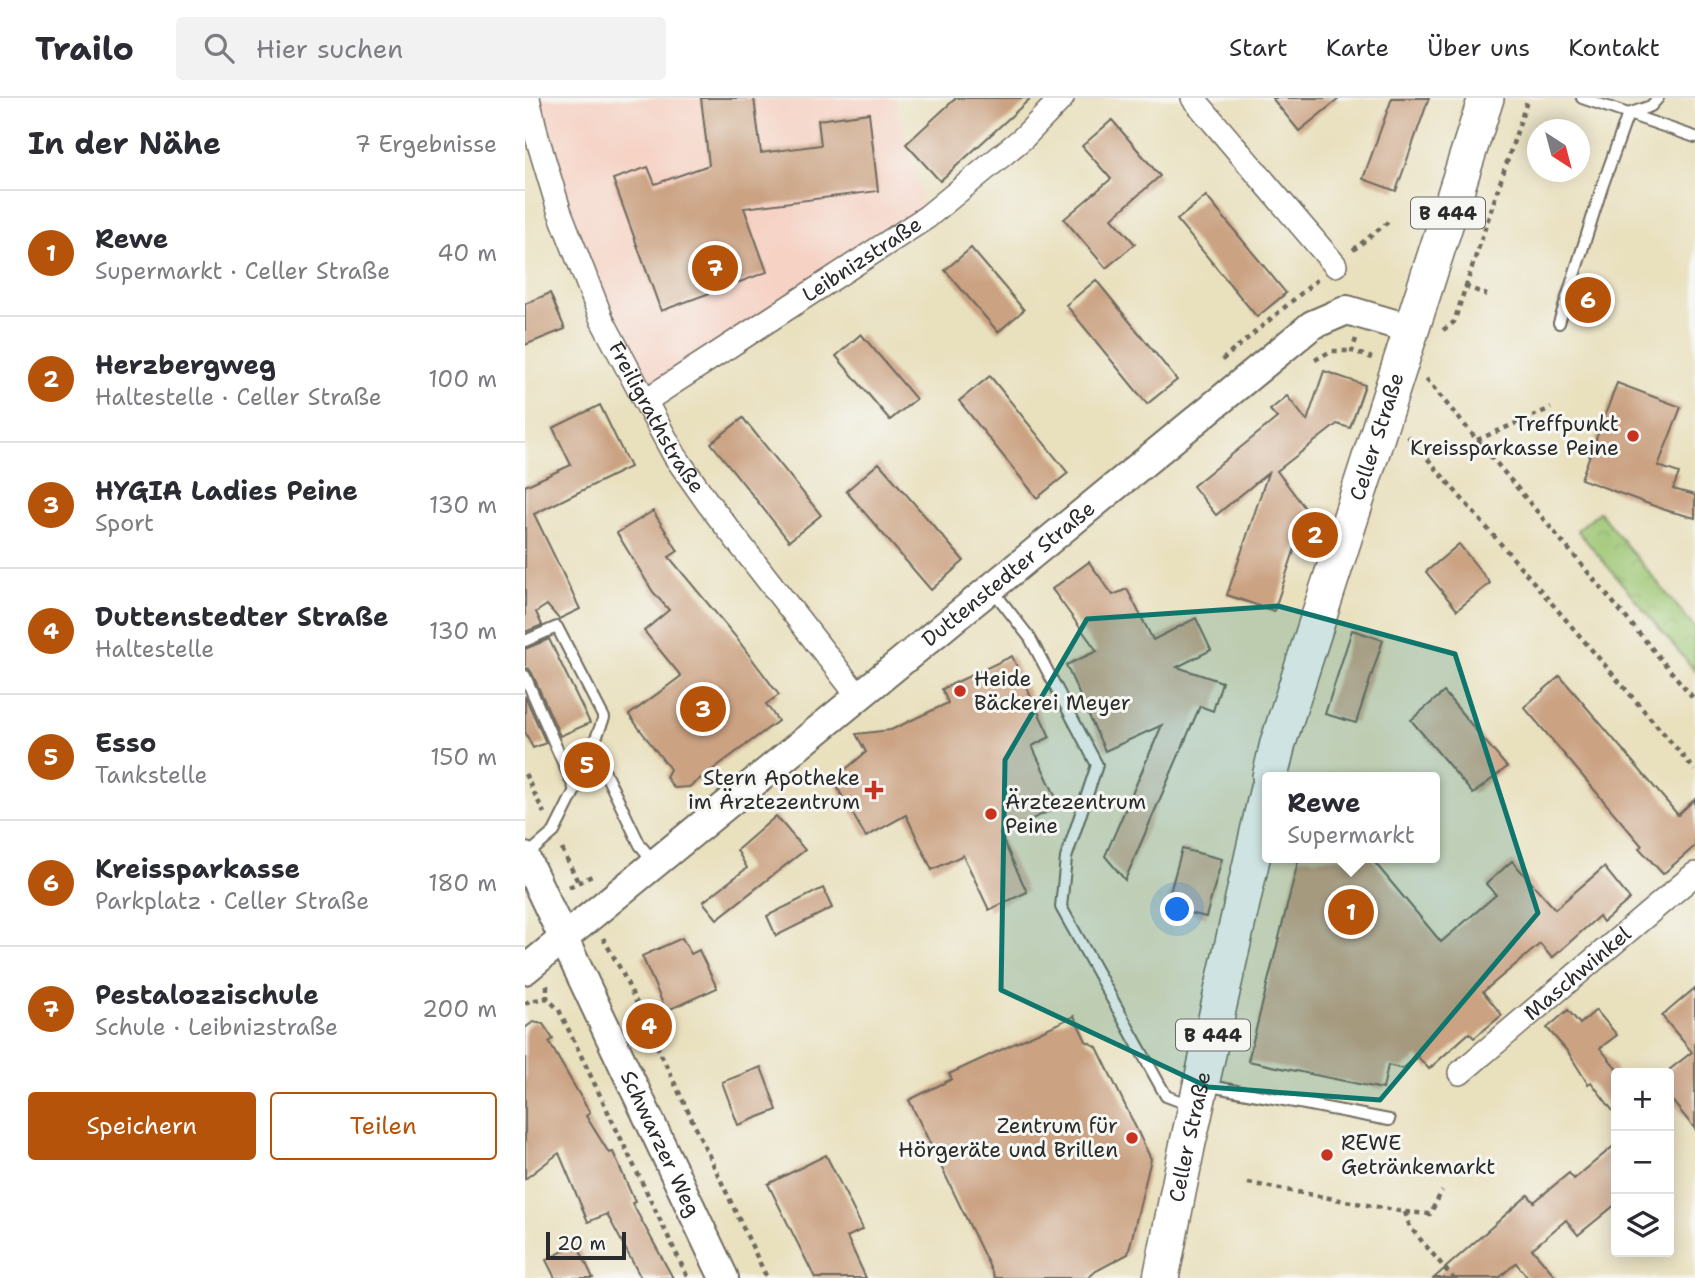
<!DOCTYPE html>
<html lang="de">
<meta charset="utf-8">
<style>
:root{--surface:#fff;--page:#f2f2f3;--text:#2b2b33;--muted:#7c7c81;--line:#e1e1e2;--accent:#b45309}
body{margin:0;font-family:"Shantell Sans",sans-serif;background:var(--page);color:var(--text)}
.controls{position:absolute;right:21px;bottom:21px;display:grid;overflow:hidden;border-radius:7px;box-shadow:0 4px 18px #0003}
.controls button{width:63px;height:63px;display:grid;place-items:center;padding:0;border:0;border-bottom:2px solid var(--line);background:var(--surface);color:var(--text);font:35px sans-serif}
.compass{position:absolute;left:1002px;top:21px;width:63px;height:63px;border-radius:50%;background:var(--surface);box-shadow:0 4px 18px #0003;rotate:144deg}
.scale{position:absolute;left:21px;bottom:18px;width:80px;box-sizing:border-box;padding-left:7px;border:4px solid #2b2b2b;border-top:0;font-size:19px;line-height:24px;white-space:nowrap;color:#2b2b2b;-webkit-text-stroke:5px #f6f6f2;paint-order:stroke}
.you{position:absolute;left:653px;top:812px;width:24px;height:24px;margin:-18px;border:5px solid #fff;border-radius:50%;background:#1a73e8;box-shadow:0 0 0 10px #1a73e833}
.badge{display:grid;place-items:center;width:46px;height:46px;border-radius:50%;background:var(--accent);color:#fff;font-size:23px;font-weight:700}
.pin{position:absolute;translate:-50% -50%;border:4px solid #fff;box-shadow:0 2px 7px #0006}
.popup{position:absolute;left:737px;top:674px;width:178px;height:91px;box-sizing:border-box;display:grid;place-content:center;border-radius:7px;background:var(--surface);filter:drop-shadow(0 2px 5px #0005);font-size:23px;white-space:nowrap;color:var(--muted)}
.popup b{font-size:26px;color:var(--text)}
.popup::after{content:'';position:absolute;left:50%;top:100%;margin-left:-14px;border:14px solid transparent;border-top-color:var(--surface)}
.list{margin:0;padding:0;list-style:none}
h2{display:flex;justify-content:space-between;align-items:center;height:91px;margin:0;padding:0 28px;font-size:30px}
h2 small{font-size:23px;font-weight:400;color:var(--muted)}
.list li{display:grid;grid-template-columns:46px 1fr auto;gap:21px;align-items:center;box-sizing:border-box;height:126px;padding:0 28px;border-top:2px solid var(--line)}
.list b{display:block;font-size:26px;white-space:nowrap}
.list p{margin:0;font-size:23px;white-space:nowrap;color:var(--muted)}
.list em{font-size:23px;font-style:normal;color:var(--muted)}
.actions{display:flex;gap:14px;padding:21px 28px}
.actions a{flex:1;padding:16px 0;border:2px solid var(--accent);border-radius:7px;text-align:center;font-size:24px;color:var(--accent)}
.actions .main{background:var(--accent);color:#fff}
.icon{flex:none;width:38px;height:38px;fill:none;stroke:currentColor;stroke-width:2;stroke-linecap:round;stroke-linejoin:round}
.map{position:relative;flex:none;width:1170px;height:1180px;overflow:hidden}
header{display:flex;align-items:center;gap:42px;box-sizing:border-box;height:98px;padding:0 35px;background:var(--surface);border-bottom:2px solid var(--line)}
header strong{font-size:33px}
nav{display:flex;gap:38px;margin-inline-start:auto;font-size:24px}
.search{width:490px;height:63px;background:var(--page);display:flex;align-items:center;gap:18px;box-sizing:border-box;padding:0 24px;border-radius:7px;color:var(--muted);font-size:26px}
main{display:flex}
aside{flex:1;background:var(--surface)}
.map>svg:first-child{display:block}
.built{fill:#f6d2c4}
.park{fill:url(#park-crowns);stroke:#64784e;stroke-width:2}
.building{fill:#cba282}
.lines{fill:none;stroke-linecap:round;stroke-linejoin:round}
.service-casing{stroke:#6e6a5e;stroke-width:14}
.minor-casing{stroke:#6e6a5e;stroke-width:26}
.tertiary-casing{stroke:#6e6a5e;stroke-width:32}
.primary-casing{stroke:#6e6a5e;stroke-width:38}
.path{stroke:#6e6a5e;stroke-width:4.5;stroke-dasharray:5 5;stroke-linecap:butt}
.service{stroke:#fff;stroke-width:10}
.minor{stroke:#fff;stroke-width:23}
.tertiary{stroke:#fff;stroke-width:28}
.primary{stroke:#fff;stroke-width:35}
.marked{fill:#0f766e;fill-opacity:0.2;stroke:#0f766e;stroke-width:5;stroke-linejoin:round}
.poi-dot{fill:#c8321e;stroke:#f6f6f2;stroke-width:2.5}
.labels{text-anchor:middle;stroke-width:6;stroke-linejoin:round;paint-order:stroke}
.shield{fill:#f6f6f2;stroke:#686867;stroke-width:2}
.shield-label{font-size:19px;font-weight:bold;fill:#2b2b2b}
.street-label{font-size:21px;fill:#2b2b2b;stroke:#f6f6f2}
.poi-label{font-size:21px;fill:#2b2b2b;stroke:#f6f6f2;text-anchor:end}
</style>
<header>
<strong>Trailo</strong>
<div class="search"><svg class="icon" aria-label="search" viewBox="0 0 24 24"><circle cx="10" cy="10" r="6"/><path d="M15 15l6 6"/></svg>Hier suchen</div>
<nav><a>Start</a><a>Karte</a><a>Über uns</a><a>Kontakt</a></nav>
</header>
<main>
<aside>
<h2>In der Nähe<small>7 Ergebnisse</small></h2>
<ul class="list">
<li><span class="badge">1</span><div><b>Rewe</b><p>Supermarkt · Celler Straße</p></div><em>40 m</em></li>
<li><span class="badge">2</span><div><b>Herzbergweg</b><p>Haltestelle · Celler Straße</p></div><em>100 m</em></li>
<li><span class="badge">3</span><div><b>HYGIA Ladies Peine</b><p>Sport</p></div><em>130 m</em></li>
<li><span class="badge">4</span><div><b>Duttenstedter Straße</b><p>Haltestelle</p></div><em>130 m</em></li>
<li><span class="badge">5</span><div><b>Esso</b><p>Tankstelle</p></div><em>150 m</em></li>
<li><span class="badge">6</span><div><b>Kreissparkasse</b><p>Parkplatz · Celler Straße</p></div><em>180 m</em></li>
<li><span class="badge">7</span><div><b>Pestalozzischule</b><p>Schule · Leibnizstraße</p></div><em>200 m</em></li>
</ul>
<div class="actions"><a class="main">Speichern</a><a>Teilen</a></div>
</aside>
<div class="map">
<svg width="1170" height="1180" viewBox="0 0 1170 1180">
<defs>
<pattern id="park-crowns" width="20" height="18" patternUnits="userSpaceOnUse" patternTransform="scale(1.75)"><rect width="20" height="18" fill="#9dc672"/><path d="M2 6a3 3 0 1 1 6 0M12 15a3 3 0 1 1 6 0" fill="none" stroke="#87aa63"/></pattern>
</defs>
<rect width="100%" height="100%" fill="#f6f6f2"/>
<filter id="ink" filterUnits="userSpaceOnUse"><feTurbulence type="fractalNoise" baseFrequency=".0143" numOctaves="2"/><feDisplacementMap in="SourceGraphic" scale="14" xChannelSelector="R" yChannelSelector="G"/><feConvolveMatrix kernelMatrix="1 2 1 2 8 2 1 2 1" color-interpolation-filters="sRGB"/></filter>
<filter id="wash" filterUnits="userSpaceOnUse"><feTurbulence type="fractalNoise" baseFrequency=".00686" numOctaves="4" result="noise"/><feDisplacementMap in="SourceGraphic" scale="28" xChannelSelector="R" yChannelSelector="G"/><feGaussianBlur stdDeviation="1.57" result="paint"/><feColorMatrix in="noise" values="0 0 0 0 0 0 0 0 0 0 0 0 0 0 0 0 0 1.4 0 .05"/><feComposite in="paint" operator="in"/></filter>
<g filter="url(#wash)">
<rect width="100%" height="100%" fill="#e9e0be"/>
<polygon class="built" points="3,0 370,0 402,119 120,303"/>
<polygon class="park" points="1074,414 1170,530 1170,573 1052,432"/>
<g id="blocks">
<g class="building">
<polygon points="176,0 229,0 236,55 296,47 293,22 344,15 353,93 219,110 242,174 136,213 88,81 123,69 130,86 184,67"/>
<polygon points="431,0 506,0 415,83 381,46"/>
<polygon points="747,0 815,0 774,33"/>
<polygon points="867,0 904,0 871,93 838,81"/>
<polygon points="587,22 635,78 587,120 610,146 581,170 539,121 586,81 557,48"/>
<polygon points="681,98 761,195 732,219 652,122"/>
<polygon points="446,150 499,212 473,234 420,172"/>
<polygon points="571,182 652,282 622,306 541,207"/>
<polygon points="25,195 40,231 0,247 0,206"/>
<polygon points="336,236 391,301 365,322 311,258"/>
<polygon points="799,273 840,287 825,330 812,326 752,373 789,422 776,432 749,513 702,497 743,375 691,417 668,388 752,320 745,312 762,298 782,323"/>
<polygon points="465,278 543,375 512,400 434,303"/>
<polygon points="1092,285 1156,309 1133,368 1154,375 1148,391 1170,397 1170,420 1140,412 1056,381"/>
<polygon points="75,307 105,369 9,416 55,511 34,521 22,507 11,514 17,527 0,534 0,388 46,367 28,330"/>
<polygon points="218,320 296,417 264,443 186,345"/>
<polygon points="354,365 439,463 406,492 321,393"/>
<polygon points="128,413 153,453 144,459 210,538 254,597 241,606 253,623 164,689 149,690 141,679 145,671 104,617 156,578 119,533 144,512 128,494 92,435"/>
<polygon points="934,446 965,485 932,512 901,474"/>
<polygon points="564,464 588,497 602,491 628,542 671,520 686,552 652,569 697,584 688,613 675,608 600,782 580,758 637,627 580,653 541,567 572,553 527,491"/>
<polygon points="827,532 858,542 831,625 800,616"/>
<polygon points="24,541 65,625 35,638 7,575 4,571 0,570 0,551"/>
<polygon points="487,558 525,639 507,648 535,708 475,736 502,794 464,812 438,757 407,772 381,717 341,739 308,682 341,654 331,636 366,632 423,605 417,591"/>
<polygon points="1035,578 1153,717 1170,701 1170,748 1138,776 1114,750 1117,748 999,609"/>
<polygon points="919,594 982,669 948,696 886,622"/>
<polygon points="0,598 21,645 8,650 0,634"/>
<polygon points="251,718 280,752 192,821 178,804 222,770 212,752"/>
<polygon points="657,751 697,761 681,819 641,809"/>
<polygon points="774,760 846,760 916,844 971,797 961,786 987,763 1030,811 1079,769 1105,801 1078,824 1074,818 1027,860 1015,846 958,894 977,917 949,940 944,935 904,971 893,959 877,971 863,967 858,991 723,963"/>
<polygon points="298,790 307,810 251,838 242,818"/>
<polygon points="157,840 166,856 174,852 192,890 141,913 117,858"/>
<polygon points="1170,890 1170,1031 1144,999 1144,972 1167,954 1137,918"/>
<polygon points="1043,912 1055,926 1071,912 1092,937 1075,950 1091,970 1091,1017 1066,984 1063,986 1043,954 1022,930"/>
<polygon points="549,918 561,943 572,949 626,1061 603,1156 571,1173 563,1180 470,1180 384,1002 427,981 424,976"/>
<polygon points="8,924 18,926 28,941 24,944 65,1015 61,1018 84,1055 88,1054 110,1104 107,1105 148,1180 116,1180 82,1116 63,1124 34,1055 0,1081 0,930"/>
<polygon points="236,969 252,1012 213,1027 197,984"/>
<polygon points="1091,1046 1091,1106 1053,1137 1041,1122 1007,1151 1032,1180 1003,1180 991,1165 974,1180 909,1180 1003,1097 1009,1104 1044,1075 1049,1081"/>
<polygon points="301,1057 338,1131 322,1139 341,1180 290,1180 243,1086"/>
<polygon points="52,1146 68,1180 30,1180 21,1162"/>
</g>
</g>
</g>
<g filter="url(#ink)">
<use href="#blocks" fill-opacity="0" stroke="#6e6a5e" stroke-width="2"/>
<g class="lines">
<defs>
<g id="service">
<polyline points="1057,0 1170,39"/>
<polyline points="1034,225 1077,89 1103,16 1126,8 1133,0"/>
<polyline points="466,490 505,540 572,667 541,760 536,809 641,998 665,1007"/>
<polyline points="0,543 32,529 79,620 50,692 29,734 1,758"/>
<polyline points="0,578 50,692"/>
<polyline points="68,650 115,747 130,765"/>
<polyline points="680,987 864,1022"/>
</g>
<g id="minor">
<path id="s1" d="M 3,0 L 12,39 L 34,112 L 77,222 L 120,303 L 150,358 L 183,405 L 334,599"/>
<polyline points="668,0 810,167"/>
<path id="s2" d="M 120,303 L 402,119 L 498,40 L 537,0"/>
<path id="s3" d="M 935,975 L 1170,776"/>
</g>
<g id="tertiary">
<path id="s4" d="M 0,759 L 199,1180"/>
<path id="s5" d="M 0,872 L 787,227 L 822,212 L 886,231"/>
</g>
<g id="primary">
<path id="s6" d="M 745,679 L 753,645 L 961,0"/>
<path id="s7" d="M 636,1180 L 662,1049 L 742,694"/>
</g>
</defs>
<use href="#service" class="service-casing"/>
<use href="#minor" class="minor-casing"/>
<use href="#tertiary" class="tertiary-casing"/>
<use href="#primary" class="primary-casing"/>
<g class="path">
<polyline points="828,152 863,124"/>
<polyline points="940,188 962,197"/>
<polyline points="918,232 929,224 1003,0"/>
<polyline points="831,241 827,253 847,260"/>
<polyline points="697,262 792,182"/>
<polyline points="790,262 806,253 827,253"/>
<polyline points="901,281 1170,602"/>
<polyline points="883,338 1170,672"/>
<polyline points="952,342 1026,310"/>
<polyline points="0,676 19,715"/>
<polyline points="37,751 53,784"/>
<polyline points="44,789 71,776"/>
<polyline points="78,840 96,872 242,1180"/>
<polyline points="22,887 22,900 34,912 163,1180"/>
<polyline points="0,906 4,903 22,900"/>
<polyline points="723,1085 880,1114 905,1116 917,1093"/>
<polyline points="880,1114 885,1129 928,1180"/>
</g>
<use href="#service" class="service"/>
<use href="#minor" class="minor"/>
<use href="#tertiary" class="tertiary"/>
<use href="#primary" class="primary"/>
</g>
</g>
<path class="marked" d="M 753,508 L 930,556 L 1013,815 L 855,1002 L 683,989 L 476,892 L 480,662 L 562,521 Z"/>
<g class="poi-dot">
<circle cx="1108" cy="338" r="7"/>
<circle cx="435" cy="593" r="7"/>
<path d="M345.5 681.5h7v7h7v7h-7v7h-7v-7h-7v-7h7z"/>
<circle cx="466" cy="716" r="7"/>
<circle cx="607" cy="1040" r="7"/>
<circle cx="802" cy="1057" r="7"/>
</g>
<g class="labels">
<g class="shield">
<rect x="886" y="99.5" width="74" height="31" rx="5"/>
<rect x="651" y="921.5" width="74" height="31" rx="5"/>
</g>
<g class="shield-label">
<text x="923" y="122">B 444</text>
<text x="688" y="944">B 444</text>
</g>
<g class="street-label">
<text dy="7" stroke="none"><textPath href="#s2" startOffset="259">Leibnizstraße</textPath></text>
<text dy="7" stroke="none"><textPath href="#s1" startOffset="346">Freiligrathstraße</textPath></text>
<text dy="7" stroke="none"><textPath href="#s6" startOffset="357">Celler Straße</textPath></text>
<text dy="7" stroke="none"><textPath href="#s5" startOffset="625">Duttenstedter Straße</textPath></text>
<text dy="7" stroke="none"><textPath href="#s3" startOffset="154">Maschwinkel</textPath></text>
<text dy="7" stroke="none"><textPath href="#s7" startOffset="144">Celler Straße</textPath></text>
<text dy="7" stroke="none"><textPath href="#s4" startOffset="317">Schwarzer Weg</textPath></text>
</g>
<g class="poi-label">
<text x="1094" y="333">Treffpunkt<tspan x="1094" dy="24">Kreissparkasse Peine</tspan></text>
<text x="449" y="588" text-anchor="start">Heide<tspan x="449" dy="24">Bäckerei Meyer</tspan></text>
<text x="335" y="687">Stern Apotheke<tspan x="335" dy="24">im Ärztezentrum</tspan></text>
<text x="480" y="711" text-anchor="start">Ärztezentrum<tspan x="480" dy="24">Peine</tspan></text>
<text x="593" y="1035">Zentrum für<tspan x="593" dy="24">Hörgeräte und Brillen</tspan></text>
<text x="816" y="1052" text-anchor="start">REWE<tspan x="816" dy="24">Getränkemarkt</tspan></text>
</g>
</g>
</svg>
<div class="controls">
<button>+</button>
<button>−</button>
<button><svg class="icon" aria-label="layers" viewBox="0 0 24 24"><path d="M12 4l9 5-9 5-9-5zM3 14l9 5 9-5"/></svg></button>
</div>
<svg class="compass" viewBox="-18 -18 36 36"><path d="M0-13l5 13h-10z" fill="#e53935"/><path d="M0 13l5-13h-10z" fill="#7c7c81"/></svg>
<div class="scale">20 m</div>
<div class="you"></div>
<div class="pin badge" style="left:826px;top:814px">1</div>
<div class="popup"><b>Rewe</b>Supermarkt</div>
<div class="pin badge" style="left:790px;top:437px">2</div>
<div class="pin badge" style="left:178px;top:611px">3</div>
<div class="pin badge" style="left:124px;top:928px">4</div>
<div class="pin badge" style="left:62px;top:667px">5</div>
<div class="pin badge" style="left:1063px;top:202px">6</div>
<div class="pin badge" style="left:190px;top:170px">7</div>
</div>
</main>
